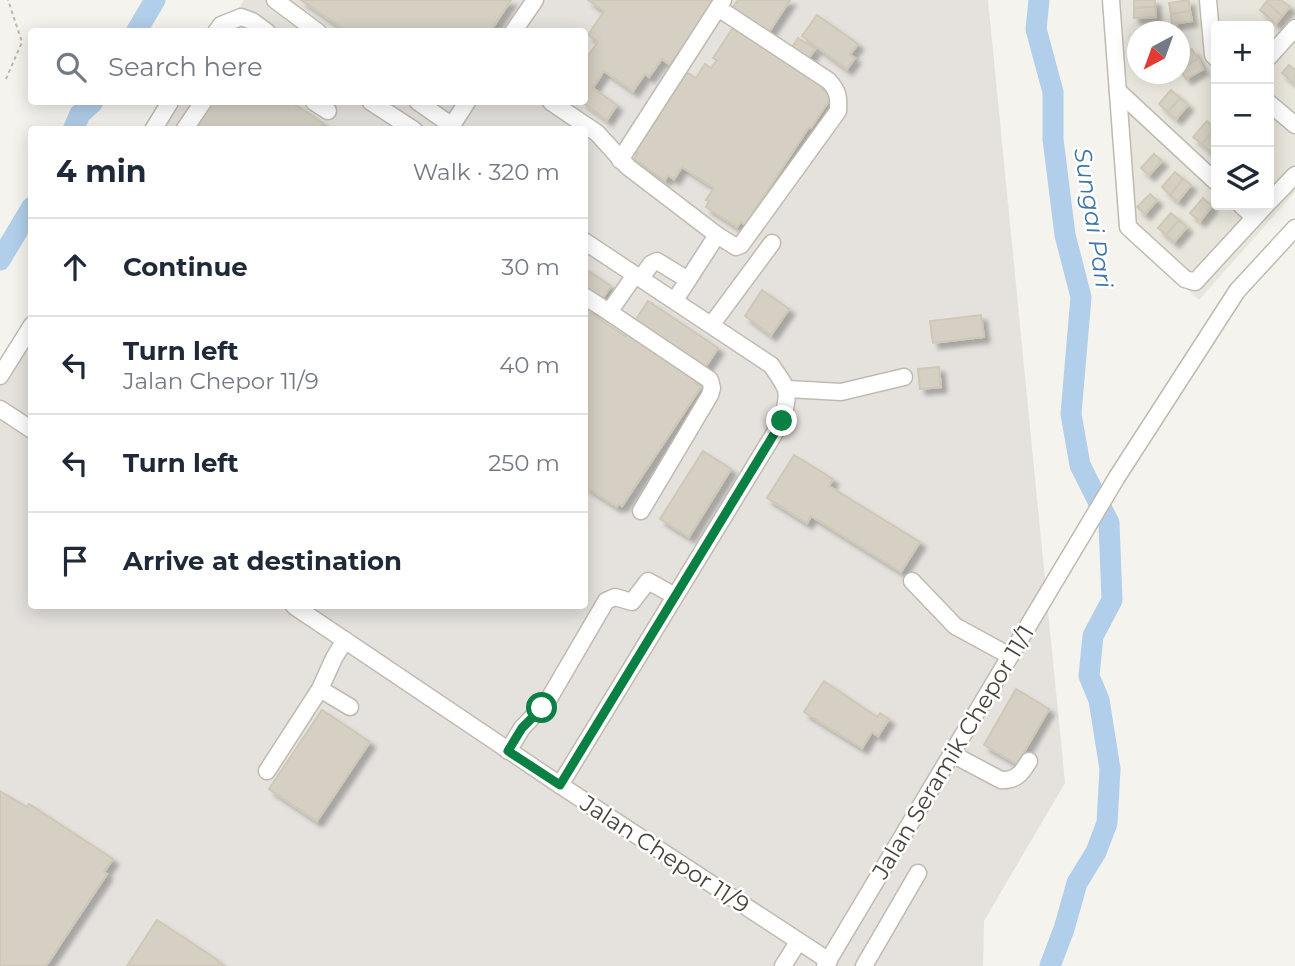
<!DOCTYPE html>
<meta charset="utf-8">
<style>
:root{--surface:#fff;--page:#f2f2f3;--text:#1f2937;--muted:#747a83;--line:#e0e1e3}
body{margin:0;font-family:Montserrat,sans-serif;background:var(--page);color:var(--text)}
.controls{position:absolute;right:21px;top:21px;display:grid;overflow:hidden;border-radius:7px;box-shadow:0 4px 18px #0003}
.controls button{width:63px;height:63px;display:grid;place-items:center;padding:0;border:0;border-bottom:2px solid var(--line);background:var(--surface);color:var(--text);font:35px sans-serif}
.compass{position:absolute;left:1127px;top:21px;width:63px;height:63px;border-radius:50%;background:var(--surface);box-shadow:0 4px 18px #0003;rotate:221deg}
.stop{position:absolute;width:21px;height:21px;margin:-16px;border:5px solid #0b8043;border-radius:50%;background:#fff}
.stop.end{background:#0b8043;border-color:#fff;box-shadow:0 2px 7px #0008}
.list{margin:0;padding:0;list-style:none}
h2{display:flex;justify-content:space-between;align-items:center;height:91px;margin:0;padding:0 28px;font-size:30px}
h2 small{font-size:23px;font-weight:400;color:var(--muted)}
.list li{display:grid;grid-template-columns:46px 1fr auto;gap:21px;align-items:center;box-sizing:border-box;height:98px;padding:0 28px;border-top:2px solid var(--line)}
.list b{display:block;font-size:26px;white-space:nowrap}
.list p{margin:0;font-size:23px;white-space:nowrap;color:var(--muted)}
.list em{font-size:23px;font-style:normal;color:var(--muted)}
.icon{flex:none;width:38px;height:38px;fill:none;stroke:currentColor;stroke-width:2;stroke-linecap:round;stroke-linejoin:round}
.map{position:relative;flex:none;width:1295px;height:966px;overflow:hidden}
.search{position:absolute;background:var(--surface);box-shadow:0 4px 18px #0003;left:28px;top:28px;width:560px;height:77px;display:flex;align-items:center;gap:18px;box-sizing:border-box;padding:0 24px;border-radius:7px;color:var(--muted);font-size:26px}
.panel{position:absolute;background:var(--surface);box-shadow:0 4px 18px #0003;left:28px;top:126px;width:560px;height:483px;border-radius:7px}
.map>svg:first-child{display:block}
.residential{fill:#e8e5dc;fill-rule:evenodd}
.industrial{fill:#e5e2de}
.lines{fill:none;stroke-linecap:round;stroke-linejoin:round}
.river{stroke:#b1ceea;stroke-width:21}
.building{fill:#d5d0c3;stroke:#cfc8b7;stroke-width:2;filter:url(#shadow)}
.minor-casing{stroke:#c0bbb0;stroke-width:19}
.path{stroke:#c0b8a3;stroke-width:2;stroke-dasharray:3.5 3.5;stroke-linecap:butt}
.minor{stroke:#fff;stroke-width:16}
.route{stroke:#0b8043;stroke-width:9}
.labels{text-anchor:middle;stroke-width:5;stroke-linejoin:round;paint-order:stroke}
.street-label{font-size:23px;fill:#49443b;stroke:#fff}
.water-label{font-size:24px;font-style:italic;fill:#3e74aa;stroke:#fff}
</style>
<div class="map">
<svg width="1295" height="966" viewBox="0 0 1295 966">
<defs>
<filter id="shadow"><feDropShadow dx="5.5" dy="5.5" stdDeviation="2" flood-color="#0004"/></filter>
</defs>
<rect width="100%" height="100%" fill="#f5f3ed"/>
<path class="residential" d="M 1107,0 L 1295,0 L 1295,192 L 1199,300 L 1122,232 ZM 1216,26 L 1269,26 L 1269,205 L 1216,205 ZM 1138,32 L 1180,32 L 1180,74 L 1138,74 Z"/>
<polygon class="industrial" points="244,0 988,0 1065,783 984,921 983,966 0,966 0,376 31,325 32,606 584,606 584,130 153,129 170,102 584,102 584,32 216,31 231,20"/>
<g class="lines">
<g class="river">
<polyline points="1039,0 1036,29 1053,92 1053,139 1065,235 1081,297 1071,414 1080,465 1109,523 1112,600 1093,636 1089,676 1099,700 1110,769 1107,823 1096,852 1077,883 1064,929 1050,966"/>
<polyline points="136,32 155,0"/>
<polyline points="73,130 80,114 93,102"/>
<polyline points="0,260 32,207"/>
</g>
</g>
<g class="building">
<polygon points="301,0 511,0 490,32 348,32"/>
<polygon points="588,0 714,0 670,65 662,59 649,77 645,74 633,91 604,71 593,88 617,105 607,120 582,102 584,102 584,61 598,42 588,35 604,11"/>
<polygon points="738,0 790,0 765,38 728,14"/>
<polygon points="1134,0 1155,0 1155,7 1134,8"/>
<polygon points="1189,0 1190,11 1171,14 1169,3"/>
<polygon points="1268,0 1281,0 1290,7 1282,16 1266,2"/>
<polygon points="1266,2 1282,16 1276,24 1260,10"/>
<polygon points="1155,7 1156,17 1134,18 1134,8"/>
<polygon points="1190,11 1192,21 1172,24 1171,14"/>
<polygon points="817,15 858,44 850,55 855,58 847,69 802,36"/>
<polygon points="736,23 826,82 822,89 832,96 811,128 809,127 745,225 741,222 737,227 706,207 709,201 706,200 714,188 682,167 674,179 668,175 665,180 634,159 638,153 630,148 647,133 686,72 696,78 705,64 711,68 717,60 713,58"/>
<polygon points="798,38 815,49 806,63 789,52"/>
<polygon points="1192,49 1198,59 1180,69 1180,55"/>
<polygon points="1198,59 1203,69 1186,79 1180,69"/>
<polygon points="1289,65 1295,70 1295,84 1282,73"/>
<polygon points="1171,90 1180,98 1168,112 1159,104"/>
<polygon points="1180,98 1188,105 1176,119 1168,112"/>
<polygon points="206,102 291,102 323,123 319,130 188,130"/>
<polygon points="1207,121 1215,129 1202,144 1193,137"/>
<polygon points="1215,129 1216,144 1209,151 1202,144"/>
<polygon points="1154,154 1162,161 1149,175 1141,168"/>
<polygon points="1175,172 1183,179 1170,195 1162,187"/>
<polygon points="1183,179 1191,185 1178,201 1170,195"/>
<polygon points="1150,194 1157,200 1145,214 1137,207"/>
<polygon points="1203,198 1212,206 1200,221 1190,213"/>
<polygon points="1171,213 1179,220 1166,235 1158,228"/>
<polygon points="1179,220 1187,227 1174,242 1166,235"/>
<polygon points="584,268 611,286 592,314 625,336 648,301 718,348 695,383 701,387 622,506 619,504 617,507 584,486"/>
<polygon points="762,290 789,309 771,335 745,316"/>
<polygon points="981,315 984,337 933,343 930,321"/>
<polygon points="939,367 941,387 920,389 918,369"/>
<polygon points="703,451 731,469 689,537 660,519"/>
<polygon points="794,455 833,479 829,486 920,542 901,572 811,516 807,523 767,498"/>
<polygon points="824,681 877,717 880,713 889,719 878,736 872,732 862,748 804,712"/>
<polygon points="1016,689 1049,709 1017,764 984,745"/>
<polygon points="322,710 370,742 317,821 269,789"/>
<polygon points="0,791 27,807 29,804 113,859 104,872 107,874 46,966 0,966"/>
<polygon points="157,920 216,959 222,966 127,966"/>
</g>
<g class="lines">
<defs>
<g id="minor">
<polyline points="275,0 318,32"/>
<polyline points="1111,0 1128,227 1185,279 1195,282 1266,205"/>
<polyline points="1208,0 1213,55 1216,58"/>
<polyline points="216,32 221,25 241,17 252,21 267,32"/>
<polyline points="513,32 535,0"/>
<polyline points="1269,57 1295,28"/>
<polyline points="1118,91 1216,182"/>
<polyline points="314,102 328,111"/>
<polyline points="371,102 414,130"/>
<polyline points="418,102 451,125"/>
<polyline points="551,102 597,133 628,167 717,235 688,280"/>
<polyline points="1269,103 1295,125"/>
<polyline points="153,130 170,102"/>
<polyline points="184,130 203,102"/>
<polyline points="449,130 467,102"/>
<polyline points="620,160 723,0"/>
<polyline points="1269,202 1295,175"/>
<polyline points="1241,205 1254,217"/>
<path d="M 717,235 L 736,247 L 741,245 L 838,111 C 839,97 838,91 829,81 L 718,8"/>
<polyline points="641,278 651,264 657,261 688,280 675,300"/>
<polyline points="584,296 609,312 635,275"/>
<polyline points="609,312 710,380 712,388 710,395 641,511"/>
<polyline points="712,324 772,243"/>
<polyline points="0,376 32,325"/>
<polyline points="788,389 841,392 904,377"/>
<polyline points="0,409 32,430"/>
<polyline points="912,581 955,626 1010,656"/>
<polyline points="294,606 560,785 829,961"/>
<polyline points="320,689 350,707"/>
<polyline points="508,751 522,728 547,702 606,601 615,597 632,602 648,581 675,596"/>
<path d="M 952,754 L 1001,780 C 1016,781 1022,773 1029,761"/>
<polyline points="267,771 320,689 334,658 345,640"/>
<path d="M 560,785 L 782,421 C 790,389 789,391 771,365 L 584,241"/>
<polyline points="783,966 798,942"/>
<polyline points="825,966 1117,477 1237,291 1295,228"/>
<polyline points="864,966 918,873"/>
</g>
</defs>
<use href="#minor" class="minor-casing"/>
<polyline class="path" points="6,79 22,42 8,0"/>
<use href="#minor" class="minor"/>
</g>
<g class="lines">
<polyline class="route" points="542,708 522,728 508,751 560,785 782,421"/>
</g>
<g class="labels">
<g class="street-label">
<text transform="translate(953 752) rotate(-59)" y="8">Jalan Seramik Chepor 11/1</text>
<text transform="translate(665 854) rotate(33)" y="8">Jalan Chepor 11/9</text>
</g>
<g class="water-label">
<text transform="translate(1093 218) rotate(81)" y="8">Sungai Pari</text>
</g>
</g>
</svg>
<div class="controls">
<button>+</button>
<button>−</button>
<button><svg class="icon" aria-label="layers" viewBox="0 0 24 24"><path d="M12 4l9 5-9 5-9-5zM3 14l9 5 9-5"/></svg></button>
</div>
<svg class="compass" viewBox="-18 -18 36 36"><path d="M0-13l5 13h-10z" fill="#e53935"/><path d="M0 13l5-13h-10z" fill="#747a83"/></svg>
<div class="stop" style="left:542px;top:708px"></div>
<div class="stop end" style="left:782px;top:421px"></div>
<div class="search"><svg class="icon" aria-label="search" viewBox="0 0 24 24"><circle cx="10" cy="10" r="6"/><path d="M15 15l6 6"/></svg>Search here</div>
<section class="panel">
<h2>4 min<small>Walk · 320 m</small></h2>
<ul class="list">
<li><svg class="icon" aria-label="ahead" viewBox="0 0 24 24"><path d="M12 20V5M6 11l6-6 6 6"/></svg><div><b>Continue</b></div><em>30 m</em></li>
<li><svg class="icon" aria-label="left" viewBox="0 0 24 24"><path d="M17 20v-9H6M10 6l-5 5 5 5"/></svg><div><b>Turn left</b><p>Jalan Chepor 11/9</p></div><em>40 m</em></li>
<li><svg class="icon" aria-label="left" viewBox="0 0 24 24"><path d="M17 20v-9H6M10 6l-5 5 5 5"/></svg><div><b>Turn left</b></div><em>250 m</em></li>
<li><svg class="icon" aria-label="arrive" viewBox="0 0 24 24"><path d="M6 21V4h12l-3 4 3 4H6"/></svg><div><b>Arrive at destination</b></div></li>
</ul>
</section>
</div>
